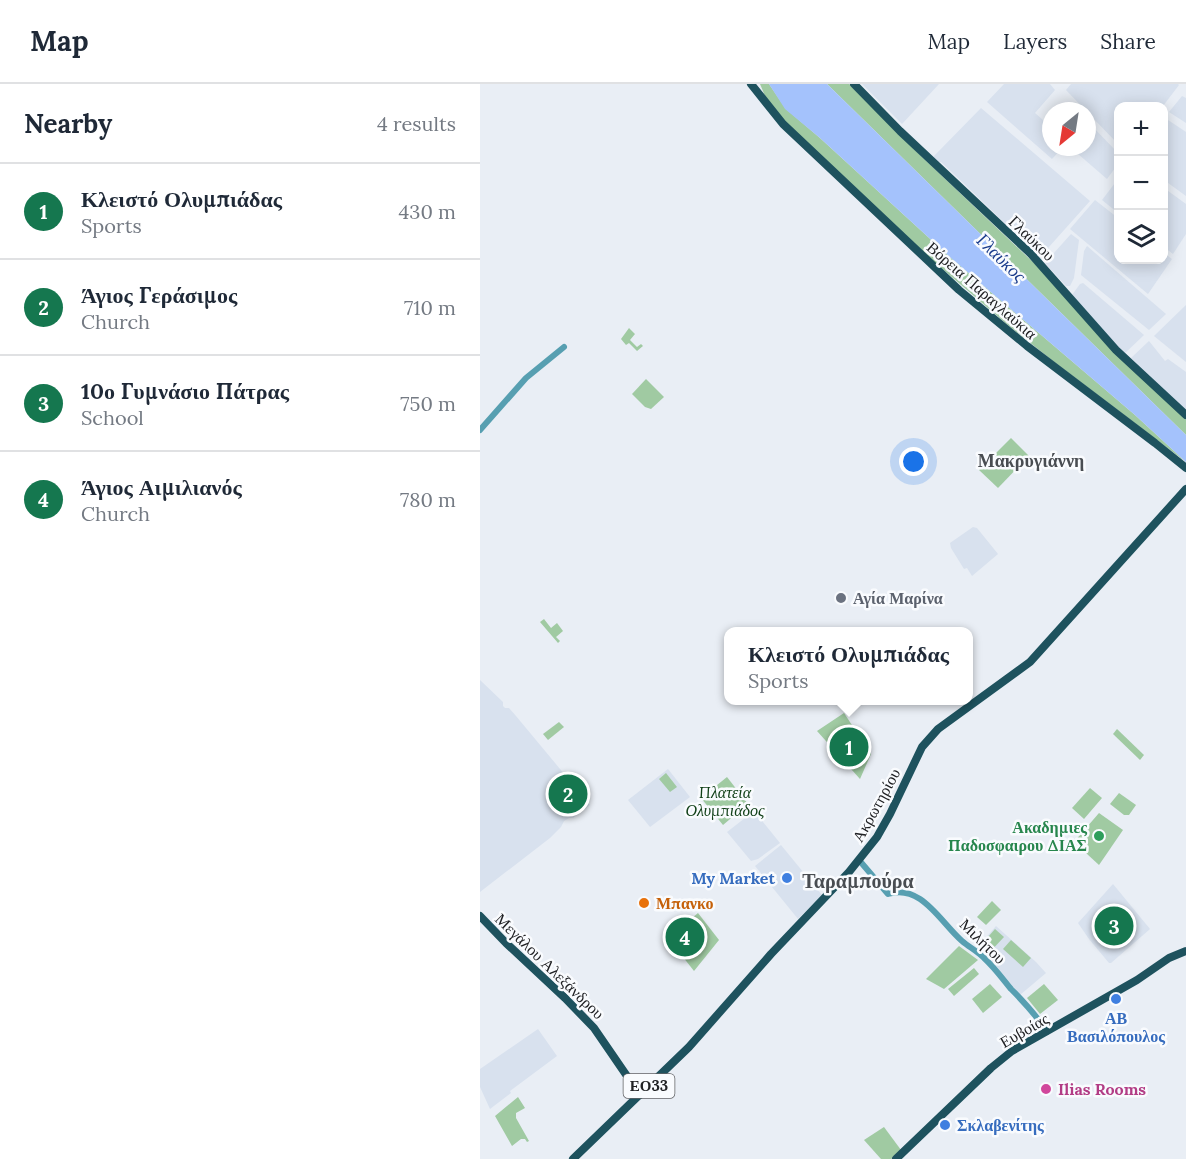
<!DOCTYPE html>
<meta charset="utf-8">
<style>
:root{--surface:#fff;--page:#f2f2f3;--text:#1f2937;--muted:#747a83;--line:#e0e1e3;--accent:#15774f}
body{margin:0;font-family:Lora,serif;background:var(--page);color:var(--text)}
.controls{position:absolute;right:18px;top:18px;display:grid;overflow:hidden;border-radius:12px;box-shadow:0 3px 15px #0003}
.controls button{width:54px;height:54px;display:grid;place-items:center;padding:0;border:0;border-bottom:2px solid var(--line);background:var(--surface);color:var(--text);font:30px sans-serif}
.compass{position:absolute;left:562px;top:18px;width:54px;height:54px;border-radius:50%;background:var(--surface);box-shadow:0 3px 15px #0003;rotate:210deg}
.you{position:absolute;left:434px;top:378px;width:21px;height:21px;margin:-15px;border:4px solid #fff;border-radius:50%;background:#1a73e8;box-shadow:0 0 0 9px #1a73e833}
.badge{display:grid;place-items:center;width:39px;height:39px;border-radius:50%;background:var(--accent);color:#fff;font-size:20px;font-weight:700}
.pin{position:absolute;translate:-50% -50%;border:3px solid #fff;box-shadow:0 2px 6px #0006}
.popup{position:absolute;left:244px;top:543px;width:249px;height:78px;box-sizing:border-box;display:grid;place-content:center;border-radius:12px;background:var(--surface);filter:drop-shadow(0 2px 4px #0005);font-size:20px;white-space:nowrap;color:var(--muted)}
.popup b{font-size:22px;color:var(--text)}
.popup::after{content:'';position:absolute;left:50%;top:100%;margin-left:-12px;border:12px solid transparent;border-top-color:var(--surface)}
.list{margin:0;padding:0;list-style:none}
h2{display:flex;justify-content:space-between;align-items:center;height:78px;margin:0;padding:0 24px;font-size:26px}
h2 small{font-size:20px;font-weight:400;color:var(--muted)}
.list li{display:grid;grid-template-columns:39px 1fr auto;gap:18px;align-items:center;box-sizing:border-box;height:96px;padding:0 24px;border-top:2px solid var(--line)}
.list b{display:block;font-size:22px;white-space:nowrap}
.list p{margin:0;font-size:20px;white-space:nowrap;color:var(--muted)}
.list em{font-size:20px;font-style:normal;color:var(--muted)}
.icon{flex:none;width:33px;height:33px;fill:none;stroke:currentColor;stroke-width:2;stroke-linecap:round;stroke-linejoin:round}
.map{position:relative;flex:none;width:706px;height:1075px;overflow:hidden}
header{display:flex;align-items:center;gap:36px;box-sizing:border-box;height:84px;padding:0 30px;background:var(--surface);border-bottom:2px solid var(--line)}
header strong{font-size:28px}
nav{display:flex;gap:33px;margin-inline-start:auto;font-size:21px}
main{display:flex}
aside{flex:1;background:var(--surface)}
.map>svg:first-child{display:block}
.built{fill:#d8e1ee}
.green{fill:#a0caa2}
.water{fill:#a4c2fc}
.lines{fill:none;stroke-linecap:round;stroke-linejoin:round}
.minor{stroke:#579fb1;stroke-width:6}
.major{stroke:#1e525e;stroke-width:8}
.worship-dot{fill:#6b7280;stroke:#f9fbfe;stroke-width:2}
.leisure-dot{fill:#2e9e5b;stroke:#f9fbfe;stroke-width:2}
.shop-dot{fill:#3f7fe0;stroke:#f9fbfe;stroke-width:2}
.food-dot{fill:#e8710a;stroke:#f9fbfe;stroke-width:2}
.hotel-dot{fill:#d1479c;stroke:#f9fbfe;stroke-width:2}
.labels{text-anchor:middle;stroke-width:5;stroke-linejoin:round;paint-order:stroke}
.shield{fill:#f9fbfe;stroke:#616265;stroke-width:1.5}
.shield-label{font-size:15px;font-weight:bold;fill:#202124}
.street-label{font-size:16px;fill:#202124;stroke:#f9fbfe}
.worship-label{font-size:16px;font-weight:bold;fill:#5b616d;stroke:#f9fbfe;text-anchor:start}
.park-label{font-size:16px;font-style:italic;fill:#114018;stroke:#f9fbfe}
.leisure-label{font-size:16px;font-weight:bold;fill:#27864d;stroke:#f9fbfe;text-anchor:end}
.shop-label{font-size:16px;font-weight:bold;fill:#366cbe;stroke:#f9fbfe;text-anchor:end}
.food-label{font-size:16px;font-weight:bold;fill:#c56008;stroke:#f9fbfe;text-anchor:start}
.hotel-label{font-size:16px;font-weight:bold;fill:#b23c85;stroke:#f9fbfe;text-anchor:start}
.water-label{font-size:18px;font-style:italic;fill:#183a8b;stroke:#f9fbfe}
.neighbourhood-label{font-size:18px;font-weight:bold;fill:#494d52;stroke:#f9fbfe}
.quarter-label{font-size:20px;font-weight:bold;fill:#494d52;stroke:#f9fbfe}
</style>
<header>
<strong>Map</strong>
<nav><a>Map</a><a>Layers</a><a>Share</a></nav>
</header>
<main>
<aside>
<h2>Nearby<small>4 results</small></h2>
<ul class="list">
<li><span class="badge">1</span><div><b>Κλειστό Ολυμπιάδας</b><p>Sports</p></div><em>430 m</em></li>
<li><span class="badge">2</span><div><b>Άγιος Γεράσιμος</b><p>Church</p></div><em>710 m</em></li>
<li><span class="badge">3</span><div><b>10ο Γυμνάσιο Πάτρας</b><p>School</p></div><em>750 m</em></li>
<li><span class="badge">4</span><div><b>Άγιος Αιμιλιανός</b><p>Church</p></div><em>780 m</em></li>
</ul>
</aside>
<div class="map">
<svg width="706" height="1075" viewBox="0 0 706 1075">
<rect width="100%" height="100%" fill="#e9eef5"/>
<g class="built">
<polygon points="382,0 459,0 422,40"/>
<polygon points="524,0 570,0 575,6 555,29 571,43 571,63 583,63 572,75 507,18"/>
<polygon points="591,0 698,0 699,1 683,22 638,22 638,60 586,6"/>
<polygon points="702,12 706,14 706,39 689,28"/>
<polygon points="501,24 610,117 560,173 479,95 461,78 458,78 454,75 454,72"/>
<polygon points="685,34 706,48 706,112 684,96 684,35"/>
<polygon points="609,39 638,69 638,80 627,95 590,63 607,63 607,42"/>
<polygon points="638,95 638,129 622,116"/>
<polygon points="684,104 706,120 706,150 693,170 684,163"/>
<polygon points="615,116 638,134 638,176 684,176 684,169 692,175 668,210 590,145"/>
<polygon points="591,150 599,156 594,194 590,202 586,202 565,179"/>
<polygon points="607,162 686,230 669,246 601,191 604,167"/>
<polygon points="603,199 664,251 643,271 592,211 600,200"/>
<polygon points="706,221 706,278 674,252"/>
<polygon points="669,257 685,277 688,275 706,288 706,326 651,274"/>
<polygon points="493,443 497,444 518,470 492,492 487,484 484,485 471,464 470,459"/>
<polygon points="0,596 23,618 23,622 25,624 29,624 36,632 110,721 93,734 89,734 84,737 81,743 70,754 0,808"/>
<polygon points="188,685 210,713 170,743 148,716"/>
<polygon points="274,727 300,759 278,775 271,777 247,748"/>
<polygon points="301,761 342,811 318,835 275,782"/>
<polygon points="633,800 670,845 631,879 629,879 609,855 598,839"/>
<polygon points="516,842 556,878 566,889 540,911 509,873 497,864"/>
<polygon points="58,945 77,972 30,1007 31,1009 10,1025 0,1003 0,985"/>
</g>
<g class="green">
<polygon points="280,0 289,0 306,25 340,54 471,174 655,331 706,378 573,277 529,242 452,176 302,35 285,12"/>
<polygon points="347,0 369,0 442,73 556,181 705,334 706,336 706,351"/>
<polygon points="149,244 155,250 150,256 157,263 161,260 163,262 157,267 149,259 146,261 141,255"/>
<polygon points="166,295 184,313 171,325 165,323 152,310"/>
<polygon points="531,354 549,372 518,404 499,386"/>
<polygon points="64,535 71,544 77,539 83,547 76,553 80,557 78,559 60,538"/>
<polygon points="364,629 391,670 380,695 337,647"/>
<polygon points="79,638 84,643 68,656 63,650"/>
<polygon points="637,645 664,671 660,676 633,650"/>
<polygon points="186,689 197,703 190,708 179,695"/>
<polygon points="247,693 268,720 243,741 221,714"/>
<polygon points="610,704 622,714 604,735 592,724"/>
<polygon points="639,709 656,721 649,731 644,731 630,720"/>
<polygon points="619,729 643,746 619,781 594,758"/>
<polygon points="512,817 521,826 506,841 497,833"/>
<polygon points="218,829 239,856 214,887 188,854"/>
<polygon points="515,845 524,853 509,869 501,861"/>
<polygon points="531,856 551,874 543,883 523,865"/>
<polygon points="479,862 498,876 464,905 446,895"/>
<polygon points="494,884 499,890 474,912 468,905"/>
<polygon points="510,900 522,913 503,929 492,915"/>
<polygon points="564,900 578,916 560,930 547,914"/>
<polygon points="38,1013 45,1024 36,1029 36,1034 49,1057 47,1058 45,1055 41,1055 32,1062 15,1032"/>
<polygon points="404,1043 421,1066 411,1075 401,1075 384,1056"/>
</g>
<polygon class="water" points="289,0 347,0 706,351 706,378 655,331 471,174 340,54 305,25"/>
<g class="lines">
<g class="minor">
<polyline points="0,346 46,294 84,263"/>
<path d="M 379,776 L 408,810 C 441,799 461,839 482,857 C 489,863 497,867 504,874 C 514,883 522,894 531,905 C 544,918 557,932 567,948"/>
</g>
<g class="major">
<polyline points="271,0 303,40 479,206 547,262 675,359 706,384"/>
<polyline points="374,0 420,47 551,170 636,266 706,331"/>
<polyline points="0,832 26,859 85,914 114,944 160,1011"/>
<polyline points="93,1075 209,963 291,870 369,788 397,753 410,730 442,663 458,645 550,578 706,405"/>
<polyline points="416,1075 511,984 532,967 657,896 689,874 706,867"/>
</g>
</g>
<circle class="worship-dot" cx="361" cy="514" r="6"/>
<circle class="leisure-dot" cx="619" cy="752" r="6"/>
<g class="shop-dot">
<circle cx="307" cy="794" r="6"/>
<circle cx="636" cy="915" r="6"/>
<circle cx="465" cy="1041" r="6"/>
</g>
<circle class="food-dot" cx="164" cy="819" r="6"/>
<circle class="hotel-dot" cx="566" cy="1005" r="6"/>
<g class="labels">
<rect class="shield" x="143.5" y="990" width="51" height="24" rx="4.5"/>
<g class="shield-label">
<text x="169" y="1007">ΕΟ33</text>
</g>
<g class="street-label">
<text transform="translate(552 154) rotate(44)" y="6">Γλαύκου</text>
<text transform="translate(502 206) rotate(41)" y="6">Βόρεια Παραγλαύκια</text>
<text transform="translate(396 721) rotate(-61)" y="6">Ακρωτηρίου</text>
<text transform="translate(503 857) rotate(44)" y="6">Μιλήτου</text>
<text transform="translate(70 882) rotate(44)" y="6">Μεγάλου Αλεξάνδρου</text>
<text transform="translate(544 946) rotate(-30)" y="6">Ευβοίας</text>
</g>
<g class="worship-label">
<text x="373" y="520">Αγία Μαρίνα</text>
</g>
<g class="park-label">
<text x="245" y="714">Πλατεία<tspan x="245" dy="18">Ολυμπιάδος</tspan></text>
</g>
<g class="leisure-label">
<text x="607" y="749">Ακαδημιες<tspan x="607" dy="18">Παδοσφαιρου ΔΙΑΣ</tspan></text>
</g>
<g class="shop-label">
<text x="295" y="800">My Market</text>
<text x="636" y="940" text-anchor="middle">ΑΒ<tspan x="636" dy="18">Βασιλόπουλος</tspan></text>
<text x="477" y="1047" text-anchor="start">Σκλαβενίτης</text>
</g>
<g class="food-label">
<text x="176" y="825">Μπανκο</text>
</g>
<g class="hotel-label">
<text x="578" y="1011">Ilias Rooms</text>
</g>
<g class="water-label">
<text transform="translate(521 174) rotate(44)" y="6">Γλαύκος</text>
</g>
<g class="neighbourhood-label">
<text x="551" y="383">Μακρυγιάννη</text>
</g>
<g class="quarter-label">
<text x="378" y="804">Ταραμπούρα</text>
</g>
</g>
</svg>
<div class="controls">
<button>+</button>
<button>−</button>
<button><svg class="icon" aria-label="layers" viewBox="0 0 24 24"><path d="M12 4l9 5-9 5-9-5zM3 14l9 5 9-5"/></svg></button>
</div>
<svg class="compass" viewBox="-18 -18 36 36"><path d="M0-13l5 13h-10z" fill="#e53935"/><path d="M0 13l5-13h-10z" fill="#747a83"/></svg>
<div class="you"></div>
<div class="pin badge" style="left:369px;top:663px">1</div>
<div class="popup"><b>Κλειστό Ολυμπιάδας</b>Sports</div>
<div class="pin badge" style="left:88px;top:710px">2</div>
<div class="pin badge" style="left:634px;top:842px">3</div>
<div class="pin badge" style="left:205px;top:853px">4</div>
</div>
</main>
